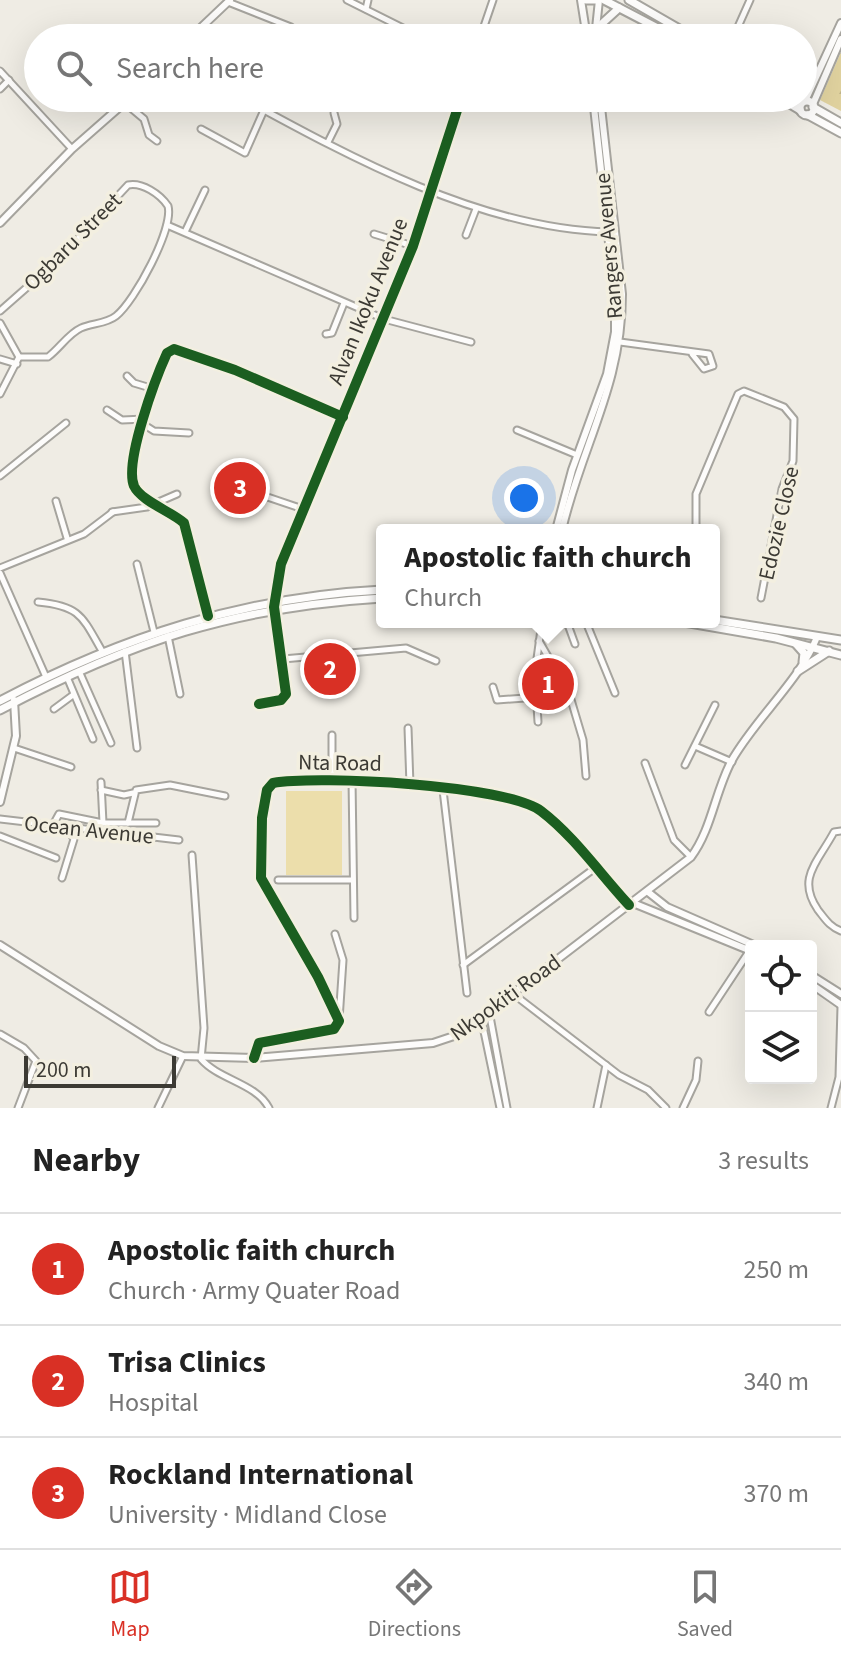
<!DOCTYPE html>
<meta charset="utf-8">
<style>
:root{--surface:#fff;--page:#f6f6f6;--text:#222;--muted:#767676;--line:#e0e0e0;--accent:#d93025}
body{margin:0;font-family:"Source Sans 3",sans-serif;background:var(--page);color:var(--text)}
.controls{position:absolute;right:24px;bottom:24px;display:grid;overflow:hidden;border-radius:8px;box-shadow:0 8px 32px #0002}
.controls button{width:72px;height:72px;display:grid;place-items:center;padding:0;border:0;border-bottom:2px solid var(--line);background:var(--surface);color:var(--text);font:40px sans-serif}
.scale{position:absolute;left:24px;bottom:20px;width:152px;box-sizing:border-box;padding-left:8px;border:4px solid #3c3a34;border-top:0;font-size:22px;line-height:28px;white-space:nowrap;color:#3c3a34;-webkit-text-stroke:6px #f3efe0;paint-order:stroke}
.you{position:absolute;left:524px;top:498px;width:28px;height:28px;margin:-20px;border:6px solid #fff;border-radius:50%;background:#1a73e8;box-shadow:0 0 0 12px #1a73e833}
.badge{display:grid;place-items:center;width:52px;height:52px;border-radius:50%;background:var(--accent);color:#fff;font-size:26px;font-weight:700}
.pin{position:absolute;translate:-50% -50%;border:4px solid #fff;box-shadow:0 2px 8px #0006}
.popup{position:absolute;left:376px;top:524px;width:344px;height:104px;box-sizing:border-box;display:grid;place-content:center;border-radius:8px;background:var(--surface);filter:drop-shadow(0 2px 6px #0005);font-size:26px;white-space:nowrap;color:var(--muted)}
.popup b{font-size:30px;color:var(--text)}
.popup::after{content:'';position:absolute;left:50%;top:100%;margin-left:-16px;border:16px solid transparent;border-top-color:var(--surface)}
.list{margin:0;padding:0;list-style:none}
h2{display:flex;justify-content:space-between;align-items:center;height:104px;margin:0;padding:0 32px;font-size:34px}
h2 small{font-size:26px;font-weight:400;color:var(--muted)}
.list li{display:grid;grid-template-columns:52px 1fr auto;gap:24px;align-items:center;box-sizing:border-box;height:112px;padding:0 32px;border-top:2px solid var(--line)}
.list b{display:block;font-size:30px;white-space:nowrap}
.list p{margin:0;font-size:26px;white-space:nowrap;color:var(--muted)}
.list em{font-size:26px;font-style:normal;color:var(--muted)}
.icon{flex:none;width:44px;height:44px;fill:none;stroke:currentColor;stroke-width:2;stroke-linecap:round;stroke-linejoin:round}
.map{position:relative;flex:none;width:841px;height:1108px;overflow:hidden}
.search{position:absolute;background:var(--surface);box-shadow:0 8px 32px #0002;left:24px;right:24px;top:24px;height:88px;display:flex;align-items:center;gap:20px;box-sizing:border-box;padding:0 28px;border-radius:44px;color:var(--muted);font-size:30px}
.sheet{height:440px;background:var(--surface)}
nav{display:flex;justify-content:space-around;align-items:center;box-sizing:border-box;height:112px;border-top:2px solid var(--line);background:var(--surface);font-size:22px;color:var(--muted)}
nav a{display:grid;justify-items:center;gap:4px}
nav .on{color:var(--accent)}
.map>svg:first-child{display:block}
.forest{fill:url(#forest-firs)}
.pitch{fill:#ecdeab}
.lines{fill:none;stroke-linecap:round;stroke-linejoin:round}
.minor-casing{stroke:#a6a49e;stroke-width:9}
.tertiary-casing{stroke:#a6a49e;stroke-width:10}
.secondary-casing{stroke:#a6a49e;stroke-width:10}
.primary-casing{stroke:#a6a49e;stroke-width:11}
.minor{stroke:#fdfcfb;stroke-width:5}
.tertiary{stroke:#fdfcfb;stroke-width:6}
.secondary{stroke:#fdfcfb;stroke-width:6}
.primary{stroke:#fdfcfb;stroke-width:7}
.cycleway-casing{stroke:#f3efe0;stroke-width:15}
.cycleway{stroke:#1b5e20;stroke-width:10}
.labels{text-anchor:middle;stroke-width:7;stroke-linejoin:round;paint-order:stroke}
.street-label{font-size:22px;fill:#3c3a34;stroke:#f3efe0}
</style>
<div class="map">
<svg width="841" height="1108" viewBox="0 0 841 1108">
<defs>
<pattern id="forest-firs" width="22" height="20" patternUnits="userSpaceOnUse" patternTransform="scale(2)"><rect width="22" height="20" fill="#dfd19e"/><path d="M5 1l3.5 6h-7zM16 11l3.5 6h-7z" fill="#c0b489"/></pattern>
</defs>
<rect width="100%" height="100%" fill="#efece4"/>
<polygon class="forest" points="841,52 841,111 820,100"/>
<rect class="pitch" x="286" y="791" width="56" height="84"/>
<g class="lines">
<defs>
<g id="minor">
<polyline points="347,0 423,38"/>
<polyline points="228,2 291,27"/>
<polyline points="366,9 368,0"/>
<polyline points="480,38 493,0"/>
<polyline points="733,38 750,0"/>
<polyline points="0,71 72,149"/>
<polyline points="0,89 9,80"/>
<path d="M 242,98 C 352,158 482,229 609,232"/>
<polyline points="125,103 144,119 149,135 157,141"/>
<polyline points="201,129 245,153 264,110"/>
<polyline points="328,142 337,124 334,113"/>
<polyline points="167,225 384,319 471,342"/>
<polyline points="185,232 205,190"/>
<polyline points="374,234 413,246"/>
<polyline points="466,235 476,209"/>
<path d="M 0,311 L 58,260 L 128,185 C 142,182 160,194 168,206 C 174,228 135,301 116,316 C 106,324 92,323 81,328 C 68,334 60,348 48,357 L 19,357"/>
<polyline points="0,323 19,357 0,394"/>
<polyline points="326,334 332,333 344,303"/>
<polyline points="620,342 709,354 713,366 704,369 692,354"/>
<polyline points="0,359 17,364"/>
<polyline points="127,376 134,383 154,389"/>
<polyline points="107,410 122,420 145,419"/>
<polyline points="143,424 154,431 189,433"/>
<polyline points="517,430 577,455"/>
<polyline points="0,476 66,423"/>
<polyline points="224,486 244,489 303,509"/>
<polyline points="56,501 67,538"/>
<polyline points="112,512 147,507 177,494"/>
<polyline points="696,530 696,494 738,394 744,391 784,407 794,419 793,461 782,489 761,598"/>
<polyline points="137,564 154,632"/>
<polyline points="0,568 84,534 113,512"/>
<polyline points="0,573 46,677"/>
<path d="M 38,602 C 80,606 82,616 102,651"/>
<path d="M 208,616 L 184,523 C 172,512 141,501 134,486 C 124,462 156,377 167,353 L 174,349 L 235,370 L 343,417"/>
<polyline points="567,622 575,644"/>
<polyline points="586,622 615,693"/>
<polyline points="168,636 180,694"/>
<polyline points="539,641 569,693 583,740 586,776"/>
<polyline points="125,651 137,748"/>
<polyline points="283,659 406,648 436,661"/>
<polyline points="79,671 111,743"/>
<polyline points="67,677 93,739"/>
<polyline points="493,687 497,700 539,697"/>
<polyline points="259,704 281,700 286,694 274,607 281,564 413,246 461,98"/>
<polyline points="54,709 73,695"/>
<polyline points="538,722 535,673 542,622"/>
<polyline points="408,728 410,785"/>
<polyline points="695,746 732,762"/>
<polyline points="14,748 71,767"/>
<polyline points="645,763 674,840 691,857"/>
<polyline points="685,765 715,705"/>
<polyline points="332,778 332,735"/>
<polyline points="352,779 354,918"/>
<polyline points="101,782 103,823"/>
<polyline points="101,790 124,795 133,793"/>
<polyline points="443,790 467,993"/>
<polyline points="0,819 179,840"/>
<polyline points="128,823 136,790 170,785 225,796"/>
<polyline points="53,825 59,814 103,823 156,823"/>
<path d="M 841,831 L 834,832 C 818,862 796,878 818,910 C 826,920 829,926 841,931"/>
<polyline points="0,836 56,858"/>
<path d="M 192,855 L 204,1028 L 201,1059 C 219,1080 256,1083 269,1108"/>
<polyline points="62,878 74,839 65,826"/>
<polyline points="278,880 352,880"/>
<polyline points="335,934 343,960 339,1020"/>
<polyline points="463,965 595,868"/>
<polyline points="512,993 619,1075 648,1090 666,1108"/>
<polyline points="489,1011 507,1108"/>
<polyline points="709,1012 750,950"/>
<polyline points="481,1017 500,1108"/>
<polyline points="0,1034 24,1048 36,1061 18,1108"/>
<path d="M 254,1058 L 259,1043 L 334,1029 L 339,1021 L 318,977 L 261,878 L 262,818 L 267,790 L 273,783 C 319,775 507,785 541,811 C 574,836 601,875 629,905"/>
<polyline points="158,1108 183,1056"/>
<polyline points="597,1108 606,1065"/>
<polyline points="683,1108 696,1080 698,1061"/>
<polyline points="831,1108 839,1077 841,1007"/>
</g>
<g id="tertiary">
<polyline points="190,38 230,0"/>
<polyline points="805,101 841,23"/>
<polyline points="813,104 841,39"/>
<polyline points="0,223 72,149 130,98"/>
</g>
<g id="secondary">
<polyline points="581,0 587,38"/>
<polyline points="595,38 599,0"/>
<polyline points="556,530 572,470 607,374 615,332 615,297 593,98"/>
<path d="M 562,530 C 582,444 622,386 622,294 L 600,98"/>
<polyline points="0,802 16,736 14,700"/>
<polyline points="648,892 667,907 756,946"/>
<polyline points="633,903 751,951"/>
<path d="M 0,945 L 159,1046 L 183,1056 L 254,1058 L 433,1043 L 460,1034 L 691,857 C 712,829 715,791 732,760 C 756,718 800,680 817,637"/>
<polyline points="811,975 841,994"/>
<polyline points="811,984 841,1005"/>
</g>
<g id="primary">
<polyline points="586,0 597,0"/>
<polyline points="604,0 677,38"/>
<polyline points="629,0 695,38"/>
<polyline points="595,30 619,8"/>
<polyline points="780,98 800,110"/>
<circle cx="807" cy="108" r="7"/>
<polyline points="813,107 841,123"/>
<polyline points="808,115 841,133"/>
<polyline points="714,620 841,640"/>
<polyline points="684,622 776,638 841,655"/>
<polyline points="796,644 804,653 803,662"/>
<polyline points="798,671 829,651"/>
<path d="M 0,701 C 121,637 245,597 382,590"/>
<path d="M 0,710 C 131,641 234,607 382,598"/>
</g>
</defs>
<use href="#minor" class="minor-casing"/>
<use href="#tertiary" class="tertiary-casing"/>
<use href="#secondary" class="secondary-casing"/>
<use href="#primary" class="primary-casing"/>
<use href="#minor" class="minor"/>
<use href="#tertiary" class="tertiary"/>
<use href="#secondary" class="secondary"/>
<use href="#primary" class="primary"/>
<defs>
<g id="cycleway">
<path d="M 208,616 L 184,523 C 172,512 141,501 134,486 C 124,462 156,377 167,353 L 174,349 L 235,370 L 343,417"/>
<polyline points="259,704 281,700 286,694 274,607 281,564 413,246 461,98"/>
<path d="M 254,1058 L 259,1043 L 334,1029 L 339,1021 L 318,977 L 261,878 L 262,818 L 267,790 L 273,783 C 319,775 507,785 541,811 C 574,836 601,875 629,905"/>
</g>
</defs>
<use href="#cycleway" class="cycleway-casing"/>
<use href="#cycleway" class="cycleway"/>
</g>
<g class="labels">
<g class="street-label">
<text transform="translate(72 241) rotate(-45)" y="8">Ogbaru Street</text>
<text transform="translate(608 246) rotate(-95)" y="8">Rangers Avenue</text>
<text transform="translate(367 301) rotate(-68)" y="8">Alvan Ikoku Avenue</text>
<text transform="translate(778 523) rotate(-77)" y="8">Edozie Close</text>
<text transform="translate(340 762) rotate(1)" y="8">Nta Road</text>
<text transform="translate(89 829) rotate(6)" y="8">Ocean Avenue</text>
<text transform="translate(505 997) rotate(-36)" y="8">Nkpokiti Road</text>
</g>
</g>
</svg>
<div class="controls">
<button><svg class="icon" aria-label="locate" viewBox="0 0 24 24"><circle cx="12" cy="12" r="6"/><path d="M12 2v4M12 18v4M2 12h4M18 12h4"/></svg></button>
<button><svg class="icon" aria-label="layers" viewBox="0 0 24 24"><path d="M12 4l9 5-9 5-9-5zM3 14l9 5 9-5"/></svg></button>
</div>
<div class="scale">200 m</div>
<div class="you"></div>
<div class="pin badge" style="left:548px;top:684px">1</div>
<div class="popup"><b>Apostolic faith church</b>Church</div>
<div class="pin badge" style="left:330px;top:669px">2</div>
<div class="pin badge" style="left:240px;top:488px">3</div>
<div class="search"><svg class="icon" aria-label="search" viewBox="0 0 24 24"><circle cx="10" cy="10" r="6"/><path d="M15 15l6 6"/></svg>Search here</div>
</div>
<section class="sheet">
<h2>Nearby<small>3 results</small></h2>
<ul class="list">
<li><span class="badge">1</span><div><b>Apostolic faith church</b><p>Church · Army Quater Road</p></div><em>250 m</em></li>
<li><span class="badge">2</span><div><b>Trisa Clinics</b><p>Hospital</p></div><em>340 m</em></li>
<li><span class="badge">3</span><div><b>Rockland International</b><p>University · Midland Close</p></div><em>370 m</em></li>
</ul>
</section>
<nav>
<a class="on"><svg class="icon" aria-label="map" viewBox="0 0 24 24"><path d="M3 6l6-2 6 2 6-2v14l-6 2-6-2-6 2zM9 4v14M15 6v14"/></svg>Map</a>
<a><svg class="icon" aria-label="directions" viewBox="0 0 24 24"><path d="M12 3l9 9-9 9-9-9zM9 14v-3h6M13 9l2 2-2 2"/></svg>Directions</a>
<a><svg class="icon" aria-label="saved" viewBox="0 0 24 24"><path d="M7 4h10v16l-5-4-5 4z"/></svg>Saved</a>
</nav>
